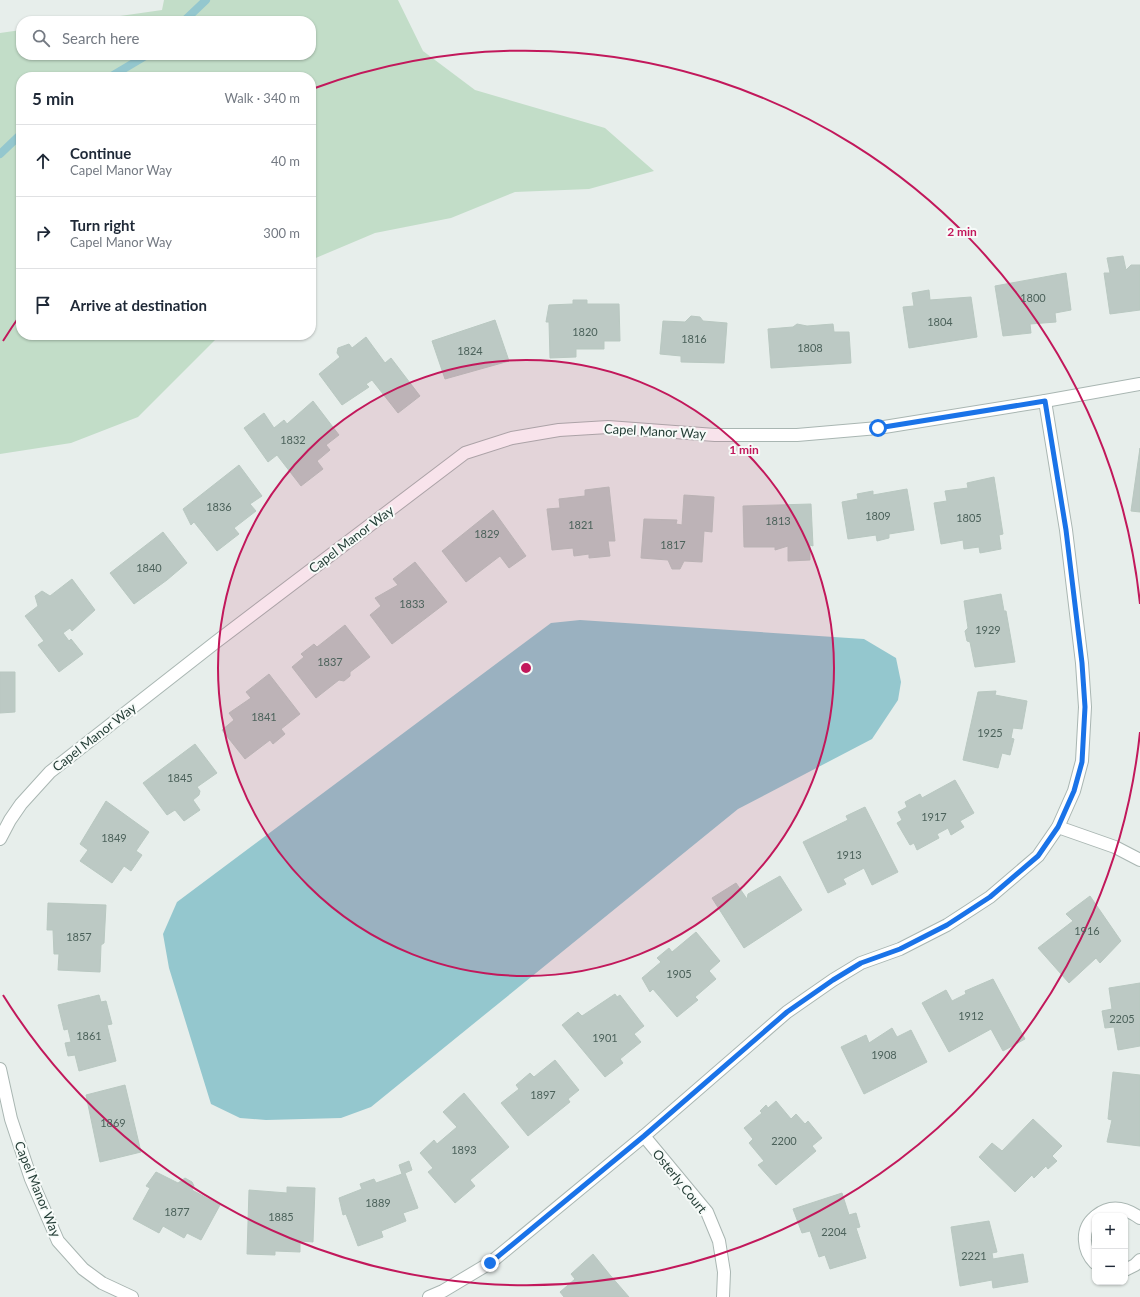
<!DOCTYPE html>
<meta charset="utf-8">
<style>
:root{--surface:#fff;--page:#f2f2f3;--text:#1f2937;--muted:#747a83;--line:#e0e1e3}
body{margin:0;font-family:Lato,sans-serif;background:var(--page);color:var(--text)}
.controls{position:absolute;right:12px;bottom:12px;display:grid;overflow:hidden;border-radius:8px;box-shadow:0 1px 3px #0004}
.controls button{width:36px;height:36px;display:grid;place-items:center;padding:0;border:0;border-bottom:1px solid var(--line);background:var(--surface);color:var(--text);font:20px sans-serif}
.stop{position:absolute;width:12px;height:12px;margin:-9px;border:3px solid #1a73e8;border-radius:50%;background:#fff}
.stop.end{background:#1a73e8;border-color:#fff;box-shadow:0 1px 4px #0008}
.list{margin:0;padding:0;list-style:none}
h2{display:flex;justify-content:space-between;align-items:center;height:52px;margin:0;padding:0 16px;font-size:17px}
h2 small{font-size:13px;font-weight:400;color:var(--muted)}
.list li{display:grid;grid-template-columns:26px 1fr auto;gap:12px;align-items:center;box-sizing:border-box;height:72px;padding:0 16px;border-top:1px solid var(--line)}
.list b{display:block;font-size:15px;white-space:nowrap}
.list p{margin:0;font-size:13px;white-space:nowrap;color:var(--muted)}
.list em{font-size:13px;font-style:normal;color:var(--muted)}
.icon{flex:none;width:22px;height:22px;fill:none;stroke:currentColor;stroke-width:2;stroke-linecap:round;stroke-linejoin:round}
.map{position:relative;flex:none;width:1140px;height:1297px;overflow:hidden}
.search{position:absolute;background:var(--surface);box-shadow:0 1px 3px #0004;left:16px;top:16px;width:300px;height:44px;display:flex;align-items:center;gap:10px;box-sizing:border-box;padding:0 14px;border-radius:16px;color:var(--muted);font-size:15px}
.panel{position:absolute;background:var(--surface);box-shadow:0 1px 3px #0004;left:16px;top:72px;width:300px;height:268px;border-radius:16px}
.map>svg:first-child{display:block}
.green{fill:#c2ddc8}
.water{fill:#94c7ce}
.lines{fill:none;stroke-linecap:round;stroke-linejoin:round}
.stream{stroke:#94c7ce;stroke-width:8}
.building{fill:#bcc9c4;stroke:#b9c8c1}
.minor-casing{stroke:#a9b6b2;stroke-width:14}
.minor{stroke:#fff;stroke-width:12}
.route{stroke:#1a73e8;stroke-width:5}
.ring{fill:none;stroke:#c2185b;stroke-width:2}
.labels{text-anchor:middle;stroke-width:4;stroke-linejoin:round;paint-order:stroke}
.number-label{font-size:11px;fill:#4c625b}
.street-label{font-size:13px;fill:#263f38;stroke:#f7fbf9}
.centre{fill:#c2185b;stroke:#f7fbf9;stroke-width:2}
.ring-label{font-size:12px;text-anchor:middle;font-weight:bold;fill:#c2185b;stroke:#f7fbf9;stroke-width:4;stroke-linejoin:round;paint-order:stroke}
</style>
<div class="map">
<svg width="1140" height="1297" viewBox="0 0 1140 1297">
<rect width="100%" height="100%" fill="#e7eeeb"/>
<polygon class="green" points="164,0 398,0 423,51 475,90 605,128 654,171 589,189 515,192 451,218 375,233 311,260 311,77 21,77 21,335 220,335 138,417 71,443 0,454 0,33 21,30 21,55 311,55 311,21 85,21 162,10"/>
<polygon class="water" points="580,620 864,639 896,658 901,682 898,700 872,739 738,809 371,1107 341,1118 266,1120 240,1118 211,1104 169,968 163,934 177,902 551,623"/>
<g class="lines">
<g class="stream">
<polyline points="184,21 206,0"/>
<polyline points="110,77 147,55"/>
<polyline points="0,154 21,134"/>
</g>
</g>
<g class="building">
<polygon points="1123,256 1126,270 1131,265 1140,265 1140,310 1110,314 1104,273 1110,273 1107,258"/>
<polygon points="1066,273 1071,310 1055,313 1056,322 1030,324 1031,333 1003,336 995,286"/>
<polygon points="929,290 930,300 971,297 977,337 909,348 903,307 914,306 912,293"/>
<polygon points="573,300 587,300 587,304 619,304 620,341 604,341 604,349 576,349 576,357 550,358 549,322 546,322 549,305 573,304"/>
<polygon points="691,316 700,317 703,321 727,323 724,363 681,362 681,356 660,354 663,321 685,322"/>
<polygon points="495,320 509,361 445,379 432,341"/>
<polygon points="797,324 807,326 833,324 834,332 849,332 851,363 771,368 768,329 793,327"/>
<polygon points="366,337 385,363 391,358 420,396 398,413 372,380 366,384 369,387 342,405 319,374 340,357 337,353 338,348 349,344 352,348"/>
<polygon points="313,401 339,435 326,445 330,450 317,461 323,469 301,486 277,455 268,462 244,428 264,413 274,428 284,420 287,424"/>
<polygon points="1140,448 1140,512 1131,511"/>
<polygon points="239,465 262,496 250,504 256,511 234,528 239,534 217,551 194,522 191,525 183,509"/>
<polygon points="994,477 1003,534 999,535 1001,549 980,553 979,547 964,549 963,540 941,544 934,503 947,501 945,491 968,488 967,483"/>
<polygon points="609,487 615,541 608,541 610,556 589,558 589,554 574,556 573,548 552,550 547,509 560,508 559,499 585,496 585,490"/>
<polygon points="907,489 914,530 889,534 889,538 877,541 876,535 848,539 842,502 858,499 857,494 873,491 873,495"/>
<polygon points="684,495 714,497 712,532 704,531 702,562 684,561 680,569 672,569 668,560 641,558 644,519 677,520 676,524 682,525"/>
<polygon points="811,504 813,546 810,545 810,560 788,561 788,546 775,550 775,547 744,547 743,506"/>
<polygon points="493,510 526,556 509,568 500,556 466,582 442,551"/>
<polygon points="163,532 187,563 167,580 134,604 110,573"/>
<polygon points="415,562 447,602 392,644 370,615 381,606 375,598 398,585 393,579"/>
<polygon points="72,579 95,610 72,631 70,628 63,633 69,641 71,639 83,654 59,672 38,645 44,641 25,616 38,606 35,596 42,591 50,596"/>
<polygon points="1001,594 1004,611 1006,611 1015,662 975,667 970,642 967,641 965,631 968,628 964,601"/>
<polygon points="345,625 370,657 350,672 350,676 344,681 339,680 316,698 292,667 304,657 301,654 314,644 317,647"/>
<polygon points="0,672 15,672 15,712 0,713"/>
<polygon points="269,674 300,714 281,729 285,734 273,744 270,740 245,759 222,730 234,720 229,713 251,698 246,692"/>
<polygon points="996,691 995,695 1027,701 1022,729 1013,728 1011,738 1014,739 1010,755 1002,753 998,768 963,760 978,692"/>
<polygon points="195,744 217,773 197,787 200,791 199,795 193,800 200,810 184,821 175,810 167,815 143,783"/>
<polygon points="955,780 974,813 960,821 964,827 951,835 948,828 937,834 939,838 917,850 914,843 910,845 897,823 902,820 898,812 907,807 905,802 920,794 922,798"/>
<polygon points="106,801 149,832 136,851 142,855 131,871 124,866 112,883 80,861 88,850 80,844"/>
<polygon points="865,807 898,872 872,885 864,868 843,879 846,884 828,893 803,842 848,820 846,816"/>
<polygon points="780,876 802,910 744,948 712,898 736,883 747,899 748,894"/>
<polygon points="1090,896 1121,941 1100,963 1096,958 1069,983 1038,948 1073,921 1066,914"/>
<polygon points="48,903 106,905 104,943 101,945 100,972 58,970 59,954 54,954 53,930 47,930"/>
<polygon points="696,932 720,961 709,971 716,979 695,997 698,1000 677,1017 653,989 650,992 642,978 661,962 657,958 669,948 672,952"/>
<polygon points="993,979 1025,1039 1003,1051 991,1029 949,1052 922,1003 946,990 952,1001 966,994 965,991"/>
<polygon points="1140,983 1140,1046 1118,1050 1114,1027 1105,1028 1102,1011 1112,1009 1109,988"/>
<polygon points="615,994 617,997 620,995 644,1026 634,1034 641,1042 620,1059 623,1063 605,1077 562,1025 578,1012 582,1016"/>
<polygon points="99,995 101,1002 106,1001 112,1024 107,1025 116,1061 79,1071 75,1055 68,1056 65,1043 71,1042 68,1029 64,1030 58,1005"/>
<polygon points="892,1028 897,1037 911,1030 927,1062 864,1094 841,1047 866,1035 869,1043"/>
<polygon points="555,1060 579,1090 568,1099 570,1102 528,1136 501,1103 519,1089 516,1085 530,1073 534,1077"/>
<polygon points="1113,1072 1140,1075 1140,1146 1107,1142 1112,1120 1108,1119"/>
<polygon points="125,1085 141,1152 100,1162 86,1095"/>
<polygon points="464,1093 509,1147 470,1180 475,1186 455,1203 428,1172 433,1168 420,1153 434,1140 437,1144 457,1127 443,1112"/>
<polygon points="776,1101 791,1119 796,1114 805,1124 808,1121 822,1138 812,1146 816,1151 776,1185 758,1165 764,1161 749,1143 753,1139 744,1128 762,1113 760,1111 766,1105 768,1108"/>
<polygon points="1033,1119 1062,1146 1052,1156 1057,1161 1048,1169 1046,1166 1034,1178 1032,1175 1015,1192 979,1157 992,1143 1002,1151"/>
<polygon points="409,1161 412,1170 405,1173 418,1208 403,1213 406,1221 381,1231 383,1237 358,1246 346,1214 343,1215 339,1198 362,1189 360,1184 374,1179 376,1183 402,1174 399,1165"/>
<polygon points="156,1172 178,1183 185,1178 192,1182 194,1186 192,1190 220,1205 201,1240 187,1233 184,1238 163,1226 159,1233 133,1219 150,1188 146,1186"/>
<polygon points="287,1187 315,1188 313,1242 300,1241 300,1252 275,1251 275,1255 247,1254 249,1190 287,1193"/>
<polygon points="842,1193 849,1215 856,1213 860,1227 856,1228 866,1258 830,1269 825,1255 819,1257 810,1231 802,1233 793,1209"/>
<polygon points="989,1221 997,1252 992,1253 993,1259 1023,1254 1028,1282 993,1288 992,1280 960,1286 951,1227"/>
<polygon points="593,1254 610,1275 629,1297 564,1297 560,1292 575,1279 571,1274"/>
</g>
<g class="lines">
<defs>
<g id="minor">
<polyline points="1058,827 1115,847 1140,860"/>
<polyline points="0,839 10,820 21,804 50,772 216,642 465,453 512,438 559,430 608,427 715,435 797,435 878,428 1045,401 1140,384"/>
<polyline points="0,1069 11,1119 31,1179 58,1241 83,1269 102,1283 132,1297"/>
<polyline points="644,1136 707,1212 719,1241 724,1272 723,1297"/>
<path d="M 1096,1216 C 1111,1204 1126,1208 1140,1218"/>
<path d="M 1095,1217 C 1080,1229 1083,1251 1095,1263"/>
<polyline points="1125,1270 1135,1265 1140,1260"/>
<polyline points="429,1297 443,1291 490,1263 644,1136 787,1012 833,980 861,963 900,949 947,925 990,897 1038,856 1058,827 1074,791 1082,761 1085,707 1082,663 1066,530 1045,401"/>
</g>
</defs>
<use href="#minor" class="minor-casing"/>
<use href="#minor" class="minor"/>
</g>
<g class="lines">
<polyline class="route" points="490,1263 644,1136 787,1012 833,980 861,963 900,949 947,925 990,897 1038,856 1058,827 1074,791 1082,762 1085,707 1082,663 1066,530 1045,401 878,428"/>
</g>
<circle cx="526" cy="668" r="308" fill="#c2185b" fill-opacity=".12"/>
<g class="ring">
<circle cx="526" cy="668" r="308"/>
<path d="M1140 732A617 617 0 0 1 3 995M3 341A617 617 0 0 1 21 314M315 88A617 617 0 0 1 1140 604"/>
</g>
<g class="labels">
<g class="number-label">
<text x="1033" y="302">1800</text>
<text x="940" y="326">1804</text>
<text x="585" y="336">1820</text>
<text x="694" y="343">1816</text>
<text x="810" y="352">1808</text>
<text x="470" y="355">1824</text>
<text x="293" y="444">1832</text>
<text x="219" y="511">1836</text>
<text x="878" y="520">1809</text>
<text x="969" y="522">1805</text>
<text x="778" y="525">1813</text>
<text x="581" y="529">1821</text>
<text x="487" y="538">1829</text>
<text x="673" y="549">1817</text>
<text x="149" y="572">1840</text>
<text x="412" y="608">1833</text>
<text x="988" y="634">1929</text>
<text x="330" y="666">1837</text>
<text x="264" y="721">1841</text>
<text x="990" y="737">1925</text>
<text x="180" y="782">1845</text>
<text x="934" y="821">1917</text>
<text x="114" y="842">1849</text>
<text x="849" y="859">1913</text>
<text x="1087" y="935">1916</text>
<text x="79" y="941">1857</text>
<text x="679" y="978">1905</text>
<text x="971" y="1020">1912</text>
<text x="1122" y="1023">2205</text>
<text x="89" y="1040">1861</text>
<text x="605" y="1042">1901</text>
<text x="884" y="1059">1908</text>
<text x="543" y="1099">1897</text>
<text x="113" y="1127">1869</text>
<text x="784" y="1145">2200</text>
<text x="464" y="1154">1893</text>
<text x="378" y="1207">1889</text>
<text x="177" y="1216">1877</text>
<text x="281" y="1221">1885</text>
<text x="834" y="1236">2204</text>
<text x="974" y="1260">2221</text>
</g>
<g class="street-label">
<text transform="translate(655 431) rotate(3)" y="5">Capel Manor Way</text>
<text transform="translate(351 539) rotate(-37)" y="5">Capel Manor Way</text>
<text transform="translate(94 737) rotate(-38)" y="5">Capel Manor Way</text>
<text transform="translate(680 1181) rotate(51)" y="5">Osterly Court</text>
<text transform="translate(38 1189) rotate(68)" y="5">Capel Manor Way</text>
</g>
</g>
<circle cx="526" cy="668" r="6" class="centre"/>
<g class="ring-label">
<text x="962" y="236">2 min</text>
<text x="744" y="454">1 min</text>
</g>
</svg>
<div class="controls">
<button>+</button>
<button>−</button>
</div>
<div class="stop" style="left:878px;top:428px"></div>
<div class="stop end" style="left:490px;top:1263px"></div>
<div class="search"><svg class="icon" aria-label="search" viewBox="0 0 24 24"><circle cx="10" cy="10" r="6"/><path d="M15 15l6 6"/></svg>Search here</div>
<section class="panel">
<h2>5 min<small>Walk · 340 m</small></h2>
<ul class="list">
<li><svg class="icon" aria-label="ahead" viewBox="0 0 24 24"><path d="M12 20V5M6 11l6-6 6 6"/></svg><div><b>Continue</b><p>Capel Manor Way</p></div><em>40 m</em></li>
<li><svg class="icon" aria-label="right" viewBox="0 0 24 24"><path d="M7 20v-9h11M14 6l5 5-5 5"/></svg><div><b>Turn right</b><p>Capel Manor Way</p></div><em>300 m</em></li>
<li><svg class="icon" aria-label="arrive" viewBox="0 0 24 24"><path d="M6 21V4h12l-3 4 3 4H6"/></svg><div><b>Arrive at destination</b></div></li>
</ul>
</section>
</div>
